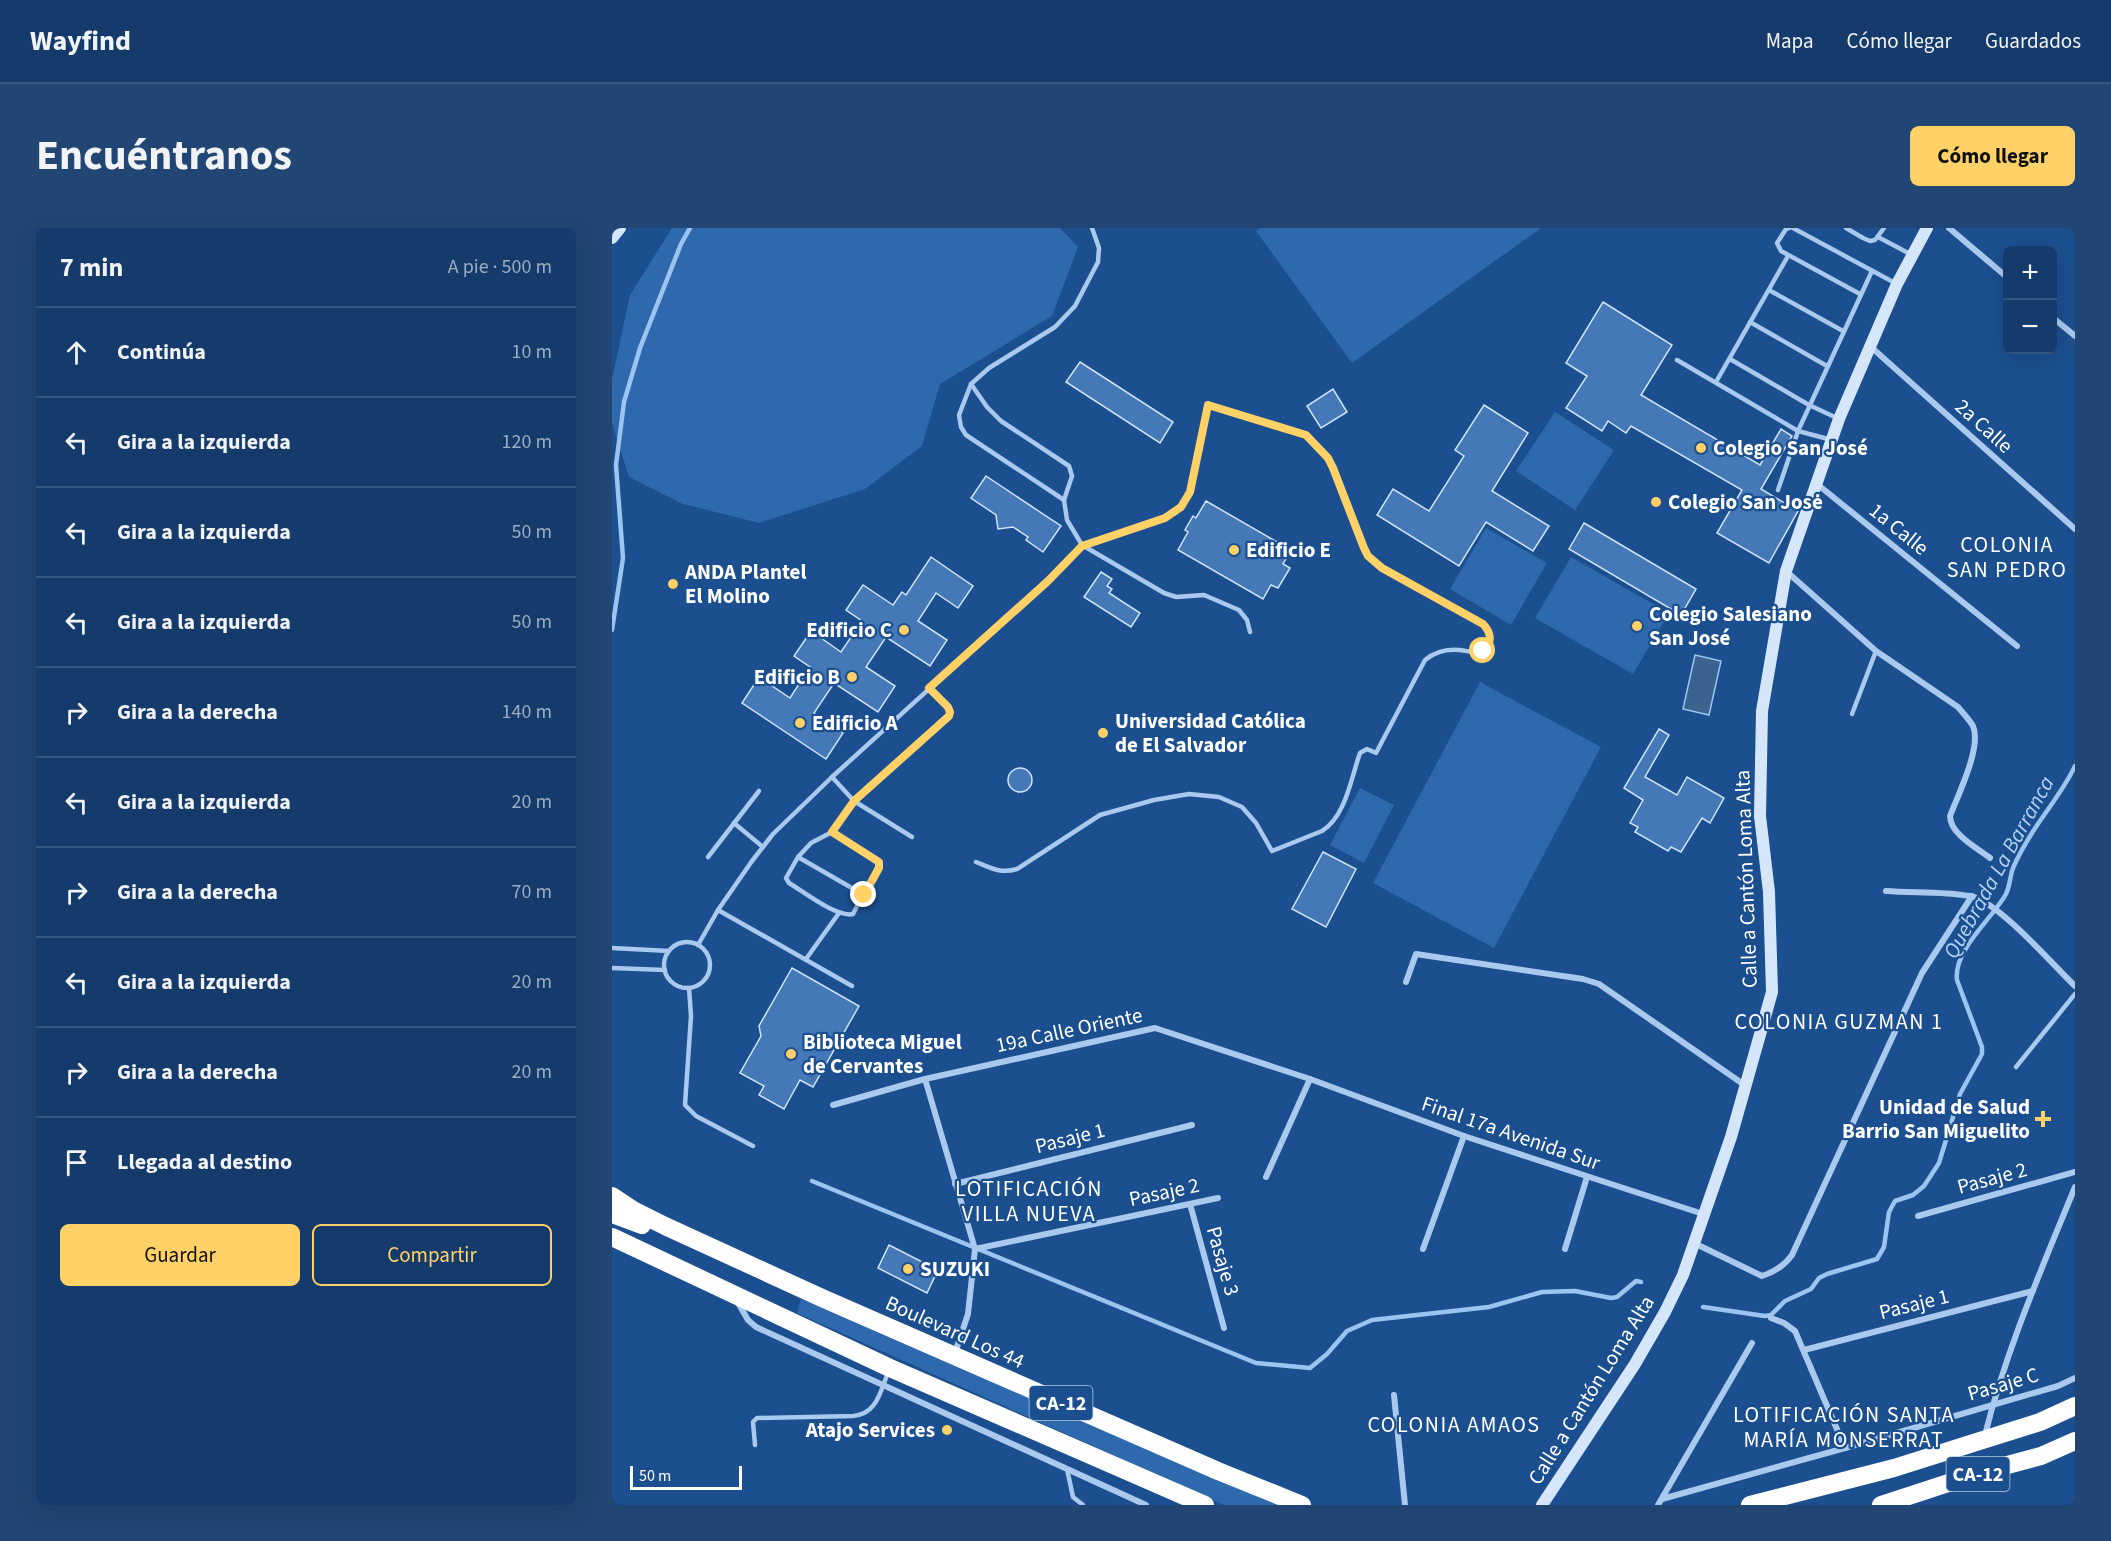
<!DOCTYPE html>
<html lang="es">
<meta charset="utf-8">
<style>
:root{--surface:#143b6b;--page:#214673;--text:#f1f3f6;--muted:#9dadc1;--line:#33557e;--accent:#ffd166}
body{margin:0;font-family:"Source Sans 3",sans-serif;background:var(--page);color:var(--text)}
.controls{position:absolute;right:18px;top:18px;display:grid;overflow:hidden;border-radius:9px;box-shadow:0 6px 24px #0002}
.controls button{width:54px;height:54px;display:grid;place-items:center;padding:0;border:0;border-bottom:2px solid var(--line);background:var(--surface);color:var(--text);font:30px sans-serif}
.scale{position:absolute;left:18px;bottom:15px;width:112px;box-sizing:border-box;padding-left:6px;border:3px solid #fff;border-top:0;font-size:16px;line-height:21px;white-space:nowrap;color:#fff;-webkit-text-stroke:4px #1b4f8f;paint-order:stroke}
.stop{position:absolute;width:18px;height:18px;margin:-14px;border:4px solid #ffd166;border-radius:50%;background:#fff}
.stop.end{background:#ffd166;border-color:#fff;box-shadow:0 2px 6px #0008}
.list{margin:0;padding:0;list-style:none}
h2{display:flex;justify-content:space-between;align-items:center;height:78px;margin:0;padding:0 24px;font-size:26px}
h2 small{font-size:20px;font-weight:400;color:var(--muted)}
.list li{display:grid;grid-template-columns:39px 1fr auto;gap:18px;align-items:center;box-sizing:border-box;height:90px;padding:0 24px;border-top:2px solid var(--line)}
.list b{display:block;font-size:22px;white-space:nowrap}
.list em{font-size:20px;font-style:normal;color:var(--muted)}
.actions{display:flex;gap:12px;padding:18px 24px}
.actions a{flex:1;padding:14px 0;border:2px solid var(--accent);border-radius:9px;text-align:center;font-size:21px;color:var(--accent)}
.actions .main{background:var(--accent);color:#111}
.icon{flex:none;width:33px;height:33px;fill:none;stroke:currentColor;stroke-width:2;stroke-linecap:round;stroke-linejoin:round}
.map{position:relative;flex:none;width:1463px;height:1277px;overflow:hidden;border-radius:9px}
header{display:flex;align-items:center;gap:36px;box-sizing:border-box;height:84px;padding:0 30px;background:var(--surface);border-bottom:2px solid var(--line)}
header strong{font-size:28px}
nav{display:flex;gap:33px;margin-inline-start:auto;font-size:21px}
.intro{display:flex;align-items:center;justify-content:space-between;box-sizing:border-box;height:144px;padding:0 36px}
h1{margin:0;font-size:42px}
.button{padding:15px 27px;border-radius:9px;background:var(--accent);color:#111;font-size:21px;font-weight:700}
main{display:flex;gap:36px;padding:0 36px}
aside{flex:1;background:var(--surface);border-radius:9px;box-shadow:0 6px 24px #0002}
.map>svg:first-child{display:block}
.green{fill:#2e69ad}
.water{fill:#3c6290;stroke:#9cc4f0;stroke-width:1.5}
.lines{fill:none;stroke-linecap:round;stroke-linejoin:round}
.stream{stroke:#9cc4f0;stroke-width:4.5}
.building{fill:#4478b7;stroke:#cfe3fa;stroke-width:1.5}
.lane{stroke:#a9c9ee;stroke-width:4.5}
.street{stroke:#a9c9ee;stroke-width:6}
.secondary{stroke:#d6e6fa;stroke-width:12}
.highway{stroke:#fff;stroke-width:18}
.route{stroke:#ffd166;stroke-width:8}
.poi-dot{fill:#ffd166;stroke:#1b4f8f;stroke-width:2}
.labels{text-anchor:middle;stroke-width:4.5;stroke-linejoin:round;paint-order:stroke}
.shield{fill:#1b4f8f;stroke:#bbcadd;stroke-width:1.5}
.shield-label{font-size:20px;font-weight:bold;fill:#fff}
.street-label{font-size:21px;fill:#fff;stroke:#1b4f8f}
.poi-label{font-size:21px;font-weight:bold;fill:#fff;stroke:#1b4f8f;text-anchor:start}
.neighbourhood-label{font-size:22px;letter-spacing:1.5px;fill:#fff;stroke:#1b4f8f}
.water-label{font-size:22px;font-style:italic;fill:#b5d3f5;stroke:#1b4f8f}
</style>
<header>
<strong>Wayfind</strong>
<nav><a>Mapa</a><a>Cómo llegar</a><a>Guardados</a></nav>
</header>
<div class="intro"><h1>Encuéntranos</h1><a class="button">Cómo llegar</a></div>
<main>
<aside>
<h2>7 min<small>A pie · 500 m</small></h2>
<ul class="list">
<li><svg class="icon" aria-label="ahead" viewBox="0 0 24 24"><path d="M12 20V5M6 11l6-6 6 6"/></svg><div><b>Continúa</b></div><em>10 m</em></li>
<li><svg class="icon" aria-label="left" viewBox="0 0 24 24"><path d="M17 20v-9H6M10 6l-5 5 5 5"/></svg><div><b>Gira a la izquierda</b></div><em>120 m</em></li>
<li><svg class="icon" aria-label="left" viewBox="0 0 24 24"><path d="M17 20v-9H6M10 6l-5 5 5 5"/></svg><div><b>Gira a la izquierda</b></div><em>50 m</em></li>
<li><svg class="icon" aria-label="left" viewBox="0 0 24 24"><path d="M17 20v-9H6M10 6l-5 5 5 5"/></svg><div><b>Gira a la izquierda</b></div><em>50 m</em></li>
<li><svg class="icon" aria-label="right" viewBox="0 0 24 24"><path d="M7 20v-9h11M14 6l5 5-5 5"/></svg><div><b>Gira a la derecha</b></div><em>140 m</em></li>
<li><svg class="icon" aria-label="left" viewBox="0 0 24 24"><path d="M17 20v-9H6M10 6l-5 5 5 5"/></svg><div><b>Gira a la izquierda</b></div><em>20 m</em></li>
<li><svg class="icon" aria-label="right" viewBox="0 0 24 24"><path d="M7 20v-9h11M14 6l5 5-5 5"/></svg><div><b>Gira a la derecha</b></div><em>70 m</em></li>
<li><svg class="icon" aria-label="left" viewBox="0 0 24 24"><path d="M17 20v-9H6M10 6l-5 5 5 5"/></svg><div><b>Gira a la izquierda</b></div><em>20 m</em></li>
<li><svg class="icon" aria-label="right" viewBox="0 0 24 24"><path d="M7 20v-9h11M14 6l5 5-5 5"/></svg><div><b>Gira a la derecha</b></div><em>20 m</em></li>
<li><svg class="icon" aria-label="arrive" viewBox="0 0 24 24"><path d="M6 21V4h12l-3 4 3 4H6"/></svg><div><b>Llegada al destino</b></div></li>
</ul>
<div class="actions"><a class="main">Guardar</a><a>Compartir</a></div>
</aside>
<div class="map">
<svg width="1463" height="1277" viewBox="0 0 1463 1277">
<rect width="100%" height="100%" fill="#1b4f8f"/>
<g class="green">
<polygon points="60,0 448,0 466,19 440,88 328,156 310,218 253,261 147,295 71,276 17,249 0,195 0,151 18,67"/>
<polygon points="648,0 929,0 740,135 644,3"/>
<polygon points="943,184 1002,222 963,282 904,243"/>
<polygon points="874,300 935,335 899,397 838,361"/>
<polygon points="959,329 1057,385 1021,446 923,390"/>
<polygon points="868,454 989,519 882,720 761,655"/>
<polygon points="748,560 782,577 752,635 718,617"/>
<polygon points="189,1071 607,1249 670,1277 612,1277 185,1085"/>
</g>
<polygon class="water" points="1083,427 1109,433 1097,487 1071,481"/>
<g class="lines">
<g class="stream">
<polyline points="0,402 11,330 4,237 12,174 28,120 69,16 78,0"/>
<polyline points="200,953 644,1135 698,1140 715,1126 735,1103 760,1092 877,1079 930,1064 963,1063 999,1070 1005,1069 1024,1053 1029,1054"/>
<path d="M 1091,1079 L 1153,1088 L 1159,1087 L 1173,1073 L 1199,1061 L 1207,1050 L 1215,1046 L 1265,1031 L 1272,1019 L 1277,984 L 1283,973 L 1301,967 L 1312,958 L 1327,935 L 1348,866 L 1370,826 L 1370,819 L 1345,752 C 1341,722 1381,690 1394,666 C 1398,658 1398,648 1401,640 C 1405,631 1409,623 1414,615 C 1429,588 1450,566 1463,538"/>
</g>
</g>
<g class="building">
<polygon points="991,74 1060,117 1029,167 1148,237 1169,201 1180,208 1149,261 1186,283 1157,335 1105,305 1130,262 1019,198 1014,205 996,193 990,203 954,180 975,148 954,135"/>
<polygon points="468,134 561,194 548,215 454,154"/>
<polygon points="721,161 735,184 709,200 695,178"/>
<polygon points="872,177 916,205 880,263 937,298 921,323 874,294 847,338 765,287 781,261 817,283 852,228 843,222"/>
<polygon points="374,248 449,298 431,324 414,312 416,309 401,299 386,301 384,287 359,270"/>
<polygon points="594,273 679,322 671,336 678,340 666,360 659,357 651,371 566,322 576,304 573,302 581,288 584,290"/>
<polygon points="972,295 1084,361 1069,387 957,321"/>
<polygon points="319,329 361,358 346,380 324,365 306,393 335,412 318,438 274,409 254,439 283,458 266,484 222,455 202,485 231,505 214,531 130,475 147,449 178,470 198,439 182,428 199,403 229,424 250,393 234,382 251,357 281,377 290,364 294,367"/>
<polygon points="489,344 500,351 495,358 500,361 497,365 528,385 519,399 472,369"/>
<polygon points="1047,501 1057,507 1033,549 1065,567 1075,549 1112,570 1098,595 1090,590 1069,624 1059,619 1056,623 1023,604 1026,599 1018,595 1031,572 1012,560"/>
<circle cx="408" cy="552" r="12"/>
<polygon points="711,624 744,641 714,699 680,681"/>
<polygon points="180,740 247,778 201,859 188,852 172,881 147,867 152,858 128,845 149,808 147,798"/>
<polygon points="277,1017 326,1042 315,1065 266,1040"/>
</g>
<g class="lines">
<g class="lane">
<polyline points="1177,0 1174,1 1165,15 1169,23 1248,66"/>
<polyline points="1181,0 1283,55"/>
<polyline points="1234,0 1251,10 1258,13 1263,12 1272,0"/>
<polyline points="1266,9 1300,27"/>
<polyline points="1157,62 1231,103"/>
<polyline points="1138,94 1215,138"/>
<polyline points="1118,131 1197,177 1227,191"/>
<polyline points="1065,132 1186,203 1220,212"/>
<polyline points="1104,154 1176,28"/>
<polyline points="359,156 375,179 389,193 457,238 460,248 452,272 455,292 470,317 552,365 564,369 592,367 627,382 635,392 638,404"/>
<polyline points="1166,262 1186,203 1260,43"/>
<polyline points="452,272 354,207 349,199 347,187 359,156 377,140 443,99 463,78 486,34 487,20 480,0"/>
<polyline points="1240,486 1264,423"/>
<polyline points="220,549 242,573 300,609"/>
<polyline points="122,595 151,619"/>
<path d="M 220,604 L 263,631 L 267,636 L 241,686 C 225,690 192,664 177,655 L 174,650 L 186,629 L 199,615 L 220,604 L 242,573 L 337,488 L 338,484 L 336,479 L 317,461"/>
<polyline points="96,629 147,563"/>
<polyline points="186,629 252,667"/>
<polyline points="106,682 240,758"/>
<circle cx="75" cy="737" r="23"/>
<path d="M 86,717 L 106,682 L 140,633 L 161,606 L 220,549 L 436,353 L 470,317 L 553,290 L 569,279 L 578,264 L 596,177 L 694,207 L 715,230 L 721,240 L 752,320 L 756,328 L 770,340 L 865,391 C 875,399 888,418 868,424 C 864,425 858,423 854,423 C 839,420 825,422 813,432 L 764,525 L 755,521 L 748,525 C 739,550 734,588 710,603 L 660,623 L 644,595 L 630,579 L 607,569 L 577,566 L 542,572 L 488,587 L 405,641 C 389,646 379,640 364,634"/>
<polyline points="0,720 57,723"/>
<polyline points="194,731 227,685"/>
<polyline points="0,740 53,742"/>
<polyline points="77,760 79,788 73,877 84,888 141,918"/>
<polyline points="1404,839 1463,766"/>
<path d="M 143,1217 L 141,1194 L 145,1190 L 241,1188 C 265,1186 268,1164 276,1145"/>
<polyline points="455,1241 461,1269 471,1277"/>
</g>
<g class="street">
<polyline points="1337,0 1396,50"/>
<polyline points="1440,89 1463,108"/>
<polyline points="1259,119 1463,301"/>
<polyline points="1205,256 1405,418"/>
<path d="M 1174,343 L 1264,423 L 1346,479 C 1351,485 1357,491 1361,498 C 1370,519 1346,567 1338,588 C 1338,606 1365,620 1378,630"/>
<path d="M 1274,663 C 1301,665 1331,663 1358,668 C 1386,673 1441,737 1463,758"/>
<polyline points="794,754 804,726 971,751 987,756 1134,858"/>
<polyline points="313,851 363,1021 356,1086 343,1125"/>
<polyline points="221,877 313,851 543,800 698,851 852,908 1091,986"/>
<polyline points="654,949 698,851"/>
<polyline points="343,956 580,897"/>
<polyline points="578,976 612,1100"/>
<polyline points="1306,988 1463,944"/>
<path d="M 1082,1015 L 1150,1048 C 1163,1044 1172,1038 1180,1027 L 1310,745 L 1360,668"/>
<polyline points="363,1021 606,970"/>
<polyline points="811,1021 852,908"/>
<polyline points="953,1021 975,949"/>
<polyline points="125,1073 136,1092 144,1099 534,1277"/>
<polyline points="1159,1090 1172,1095 1183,1103 1233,1220"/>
<polyline points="1192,1122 1421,1063"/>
<polyline points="782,1167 793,1277"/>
<path d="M 1373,1207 C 1394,1122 1430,1040 1463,959"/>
<polyline points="1050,1271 1233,1220 1446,1158 1463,1150"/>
<polyline points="1046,1277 1140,1115"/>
</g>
<g class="secondary">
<polyline points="0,10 8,0"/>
<polyline points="930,1277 1023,1136 1053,1084 1071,1047 1119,909 1160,764 1157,664 1148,588 1150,483 1174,343 1227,191 1285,56 1315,0"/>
</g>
<g class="highway">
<polyline points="0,968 21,982 53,998 210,1070 606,1243 690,1277"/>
<polyline points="0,986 30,997"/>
<polyline points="0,1009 278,1140 593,1277"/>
<polyline points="1138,1277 1282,1240 1428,1194 1463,1178"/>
<polyline points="1269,1277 1373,1243 1429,1228 1463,1213"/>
</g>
</g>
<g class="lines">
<path class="route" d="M 252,667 L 267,640 L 267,634 L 220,604 L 242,573 L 337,488 L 338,484 L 336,479 L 317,460 L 436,353 L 470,318 L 553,290 L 569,279 L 578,264 L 596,177 L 694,207 L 716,230 L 721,240 L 752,320 L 756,328 L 770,340 L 871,396 C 879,404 881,415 871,423"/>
</g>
<g class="poi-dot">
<circle cx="1089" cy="220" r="6"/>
<circle cx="1044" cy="274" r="6"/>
<circle cx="622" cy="322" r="6"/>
<circle cx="61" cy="356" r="6"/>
<circle cx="1025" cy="398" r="6"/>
<circle cx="292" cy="402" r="6"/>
<circle cx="240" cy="449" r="6"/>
<circle cx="188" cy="495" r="6"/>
<circle cx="491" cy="505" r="6"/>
<circle cx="179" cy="826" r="6"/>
<path d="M1428 882h6v6h6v6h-6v6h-6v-6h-6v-6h6z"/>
<circle cx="296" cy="1041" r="6"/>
<circle cx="335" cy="1202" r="6"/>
</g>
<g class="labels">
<g class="shield">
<rect x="417.5" y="1158" width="63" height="34" rx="4.5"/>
<rect x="1334.5" y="1229" width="63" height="34" rx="4.5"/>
</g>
<g class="shield-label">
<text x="449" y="1182">CA-12</text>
<text x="1366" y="1253">CA-12</text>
</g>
<g class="street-label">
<text transform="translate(1372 198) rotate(42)" y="7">2a Calle</text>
<text transform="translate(1287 301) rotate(39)" y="7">1a Calle</text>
<text transform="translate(1134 651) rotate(-92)" y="7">Calle a Cantón Loma Alta</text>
<text transform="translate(457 802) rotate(-12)" y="7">19a Calle Oriente</text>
<text transform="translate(899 905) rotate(19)" y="7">Final 17a Avenida Sur</text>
<text transform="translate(458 910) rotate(-14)" y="7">Pasaje 1</text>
<text transform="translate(1380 950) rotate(-15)" y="7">Pasaje 2</text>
<text transform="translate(552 964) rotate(-12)" y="7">Pasaje 2</text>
<text transform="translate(611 1033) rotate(74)" y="7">Pasaje 3</text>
<text transform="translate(1302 1076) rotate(-14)" y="7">Pasaje 1</text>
<text transform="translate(343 1104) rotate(24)" y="7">Boulevard Los 44</text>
<text transform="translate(1391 1156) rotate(-16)" y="7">Pasaje C</text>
<text transform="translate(979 1162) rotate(-58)" y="7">Calle a Cantón Loma Alta</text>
</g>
<g class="poi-label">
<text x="1101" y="227">Colegio San José</text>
<text x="1056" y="281">Colegio San Josė</text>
<text x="634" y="329">Edificio E</text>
<text x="73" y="351">ANDA Plantel<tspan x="73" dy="24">El Molino</tspan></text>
<text x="1037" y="393">Colegio Salesiano<tspan x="1037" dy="24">San José</tspan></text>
<text x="280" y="409" text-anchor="end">Edificio C</text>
<text x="228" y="456" text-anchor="end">Edificio B</text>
<text x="503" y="500">Universidad Católica<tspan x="503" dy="24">de El Salvador</tspan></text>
<text x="200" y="502">Edificio A</text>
<text x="191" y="821">Biblioteca Miguel<tspan x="191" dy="24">de Cervantes</tspan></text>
<text x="1418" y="886" text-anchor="end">Unidad de Salud<tspan x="1418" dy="24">Barrio San Miguelito</tspan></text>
<text x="308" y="1048">SUZUKI</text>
<text x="323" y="1209" text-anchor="end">Atajo Services</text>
</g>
<g class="neighbourhood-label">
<text x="1395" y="324">COLONIA<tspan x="1395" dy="25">SAN PEDRO</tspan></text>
<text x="1227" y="801">COLONIA GUZMAN 1</text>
<text x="417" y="968">LOTIFICACIÓN<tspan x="417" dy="25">VILLA NUEVA</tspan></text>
<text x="1232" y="1194">LOTIFICACIÓN SANTA<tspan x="1232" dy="25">MARÍA MONSERRAT</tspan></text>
<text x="842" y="1204">COLONIA AMAOS</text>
</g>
<g class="water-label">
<text transform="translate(1386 639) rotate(-61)" y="8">Quebrada La Barranca</text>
</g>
</g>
</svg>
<div class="controls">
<button>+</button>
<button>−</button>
</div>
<div class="scale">50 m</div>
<div class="stop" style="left:871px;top:423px"></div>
<div class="stop end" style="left:252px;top:667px"></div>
</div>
</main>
